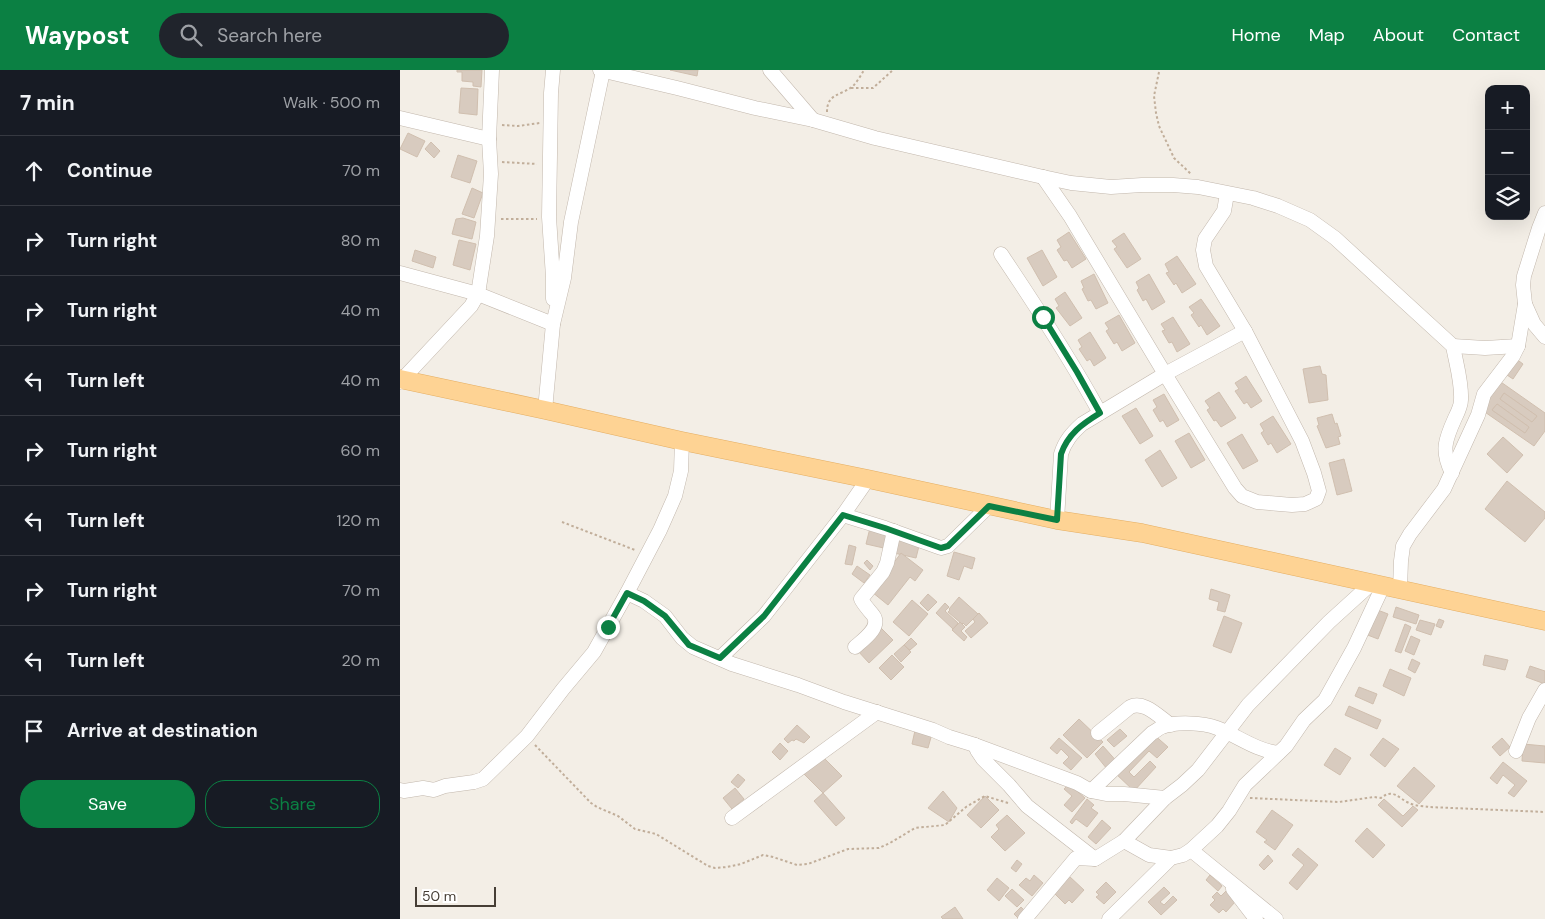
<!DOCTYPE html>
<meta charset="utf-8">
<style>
:root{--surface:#171b24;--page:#20242c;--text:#f1f3f6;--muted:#9ea1a6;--line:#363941;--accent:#0b8043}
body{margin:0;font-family:"DM Sans",sans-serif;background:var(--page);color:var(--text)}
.controls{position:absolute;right:15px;top:15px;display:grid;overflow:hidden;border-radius:10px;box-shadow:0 5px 20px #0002}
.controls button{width:45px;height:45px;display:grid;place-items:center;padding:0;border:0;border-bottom:1px solid var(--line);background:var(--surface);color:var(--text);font:25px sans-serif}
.scale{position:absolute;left:15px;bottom:12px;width:81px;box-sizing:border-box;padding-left:5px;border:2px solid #463e35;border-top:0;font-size:14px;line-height:18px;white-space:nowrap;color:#463e35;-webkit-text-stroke:4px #fff;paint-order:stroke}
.stop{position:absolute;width:15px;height:15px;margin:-11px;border:4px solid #0b8043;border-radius:50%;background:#fff}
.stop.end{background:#0b8043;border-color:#fff;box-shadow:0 1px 5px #0008}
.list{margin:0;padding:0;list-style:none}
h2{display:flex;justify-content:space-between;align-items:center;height:65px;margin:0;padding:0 20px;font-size:21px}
h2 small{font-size:16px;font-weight:400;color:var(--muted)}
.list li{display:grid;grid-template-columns:32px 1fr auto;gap:15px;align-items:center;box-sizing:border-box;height:70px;padding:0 20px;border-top:1px solid var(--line)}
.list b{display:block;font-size:19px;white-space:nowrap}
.list em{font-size:16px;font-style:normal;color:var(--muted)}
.actions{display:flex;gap:10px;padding:15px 20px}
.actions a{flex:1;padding:11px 0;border:1px solid var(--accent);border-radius:20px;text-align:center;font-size:18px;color:var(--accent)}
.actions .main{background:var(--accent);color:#fff}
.icon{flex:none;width:28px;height:28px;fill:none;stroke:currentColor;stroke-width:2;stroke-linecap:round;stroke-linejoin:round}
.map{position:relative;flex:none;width:1145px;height:849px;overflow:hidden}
header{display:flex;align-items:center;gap:30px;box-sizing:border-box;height:70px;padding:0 25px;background:var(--accent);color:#fff}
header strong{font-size:24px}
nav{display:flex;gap:28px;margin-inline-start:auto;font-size:18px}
.search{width:350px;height:45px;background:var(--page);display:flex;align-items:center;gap:12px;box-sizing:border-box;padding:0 18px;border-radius:28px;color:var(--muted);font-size:19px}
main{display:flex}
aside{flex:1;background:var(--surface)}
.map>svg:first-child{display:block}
.building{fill:#d8cbbf;stroke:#d0bfaf;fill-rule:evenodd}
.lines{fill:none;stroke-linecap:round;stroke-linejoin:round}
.minor-casing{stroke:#c2b7ac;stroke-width:15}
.major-casing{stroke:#e4ae63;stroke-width:19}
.path{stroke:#c1ae9a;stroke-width:2;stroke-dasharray:2.5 2.5;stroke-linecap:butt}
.minor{stroke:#fff;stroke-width:14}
.major{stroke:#fed394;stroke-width:18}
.route{stroke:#0b8043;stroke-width:6}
</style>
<header>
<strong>Waypost</strong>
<div class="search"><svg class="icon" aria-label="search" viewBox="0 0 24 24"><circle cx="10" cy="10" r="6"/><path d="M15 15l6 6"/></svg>Search here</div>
<nav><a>Home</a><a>Map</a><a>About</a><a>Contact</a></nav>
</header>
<main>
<aside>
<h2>7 min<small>Walk · 500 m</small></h2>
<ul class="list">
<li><svg class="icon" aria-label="ahead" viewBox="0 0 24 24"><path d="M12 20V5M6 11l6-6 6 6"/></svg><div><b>Continue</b></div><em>70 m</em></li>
<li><svg class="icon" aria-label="right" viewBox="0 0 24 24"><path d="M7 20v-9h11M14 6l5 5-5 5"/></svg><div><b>Turn right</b></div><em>80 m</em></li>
<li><svg class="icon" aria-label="right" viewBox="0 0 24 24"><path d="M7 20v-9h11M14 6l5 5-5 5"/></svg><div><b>Turn right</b></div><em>40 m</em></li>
<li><svg class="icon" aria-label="left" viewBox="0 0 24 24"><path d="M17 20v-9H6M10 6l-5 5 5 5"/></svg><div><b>Turn left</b></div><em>40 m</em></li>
<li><svg class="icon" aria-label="right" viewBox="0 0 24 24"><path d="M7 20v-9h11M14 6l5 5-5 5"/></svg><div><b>Turn right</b></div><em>60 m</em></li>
<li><svg class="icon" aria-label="left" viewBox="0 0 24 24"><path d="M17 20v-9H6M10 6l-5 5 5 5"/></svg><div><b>Turn left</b></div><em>120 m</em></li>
<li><svg class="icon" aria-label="right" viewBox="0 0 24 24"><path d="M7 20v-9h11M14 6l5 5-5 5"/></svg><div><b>Turn right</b></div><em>70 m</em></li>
<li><svg class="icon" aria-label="left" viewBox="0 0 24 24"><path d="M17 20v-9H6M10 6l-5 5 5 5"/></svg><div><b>Turn left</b></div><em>20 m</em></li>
<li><svg class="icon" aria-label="arrive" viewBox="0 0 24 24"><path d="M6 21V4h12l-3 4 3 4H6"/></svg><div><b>Arrive at destination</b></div></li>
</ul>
<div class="actions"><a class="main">Save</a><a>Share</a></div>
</aside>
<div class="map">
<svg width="1145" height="849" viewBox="0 0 1145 849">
<rect width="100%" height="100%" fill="#f3eee6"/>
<g class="building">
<polygon points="57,0 82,0 81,17 73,16 73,12 62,11 62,2 57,2"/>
<polygon points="270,0 298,0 297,6"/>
<polygon points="61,18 78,19 77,45 59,43"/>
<polygon points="8,63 25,71 17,87 0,79"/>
<polygon points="31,72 40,81 34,88 25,79"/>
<polygon points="58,85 77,91 70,113 51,107"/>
<polygon points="72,118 83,123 74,148 62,144"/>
<polygon points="63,148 76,152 72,169 52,164 56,149"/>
<polygon points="669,162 686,189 672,198 667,190 664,191 657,180 661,177 657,170"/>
<polygon points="724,163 741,189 727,198 714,179 717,177 712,171"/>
<polygon points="59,170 76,174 70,200 53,195"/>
<polygon points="15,180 36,187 33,198 12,191"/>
<polygon points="642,180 657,207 643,216 627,188"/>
<polygon points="777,186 796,214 782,223 776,213 774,215 766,203 769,202 765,194"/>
<polygon points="694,204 708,233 696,239 691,230 688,231 682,219 684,218 681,211"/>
<polygon points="749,204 765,232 752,240 746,229 743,231 737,220 739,218 736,212"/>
<polygon points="665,222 682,248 670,256 656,238 659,236 655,229"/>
<polygon points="801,229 820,256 807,265 801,255 799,257 791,245 794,243 789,237"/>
<polygon points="719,245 735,273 722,281 717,272 714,274 706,261 709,259 705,253"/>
<polygon points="773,247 790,274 777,282 772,272 769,273 762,261 765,260 761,254"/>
<polygon points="690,262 706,288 694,296 690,289 687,291 679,279 682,277 678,270"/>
<polygon points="1115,288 1123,294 1113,309 1104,303"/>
<polygon points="920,296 922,304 926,305 928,330 909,333 903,299"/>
<polygon points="846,306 862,331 851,338 847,332 844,334 835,321 839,319 835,313"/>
<path d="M 1098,310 L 1145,343 L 1145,361 L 1134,376 L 1079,338 ZM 1104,323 L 1137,346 L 1132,352 L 1100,329 ZM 1097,334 L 1129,357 L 1125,363 L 1092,340 Z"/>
<polygon points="819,322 836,348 821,357 816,350 814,351 807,340 810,338 805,331"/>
<polygon points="1104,323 1137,346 1132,352 1100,329"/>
<polygon points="764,324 779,350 767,357 763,350 760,352 753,340 757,337 753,330"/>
<polygon points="1097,334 1129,357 1125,363 1092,340"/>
<polygon points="736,338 753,366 740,374 722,346"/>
<polygon points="932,344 935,354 937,353 941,366 938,367 940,374 926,378 917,356 919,355 917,348"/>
<polygon points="873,346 891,374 877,383 871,373 868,375 861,363 864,361 860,354"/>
<polygon points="789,363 805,390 791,398 775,371"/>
<polygon points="842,364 858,391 843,399 827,373"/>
<polygon points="1103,367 1123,385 1107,403 1087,384"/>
<polygon points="760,380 777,408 762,417 745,390"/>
<polygon points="944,389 952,421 937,425 929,393"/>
<polygon points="1107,411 1145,442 1145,448 1125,472 1085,439"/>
<polygon points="470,458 492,464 488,479 466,474"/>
<polygon points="498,466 520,472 516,488 494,483"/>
<polygon points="449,475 456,477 452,495 445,494"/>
<polygon points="554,482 575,488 572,499 564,496 559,510 547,506"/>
<polygon points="501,483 523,500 515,511 510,507 488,535 472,522"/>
<polygon points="467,490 473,496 470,500 464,493"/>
<polygon points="457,496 470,505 464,513 452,504"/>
<polygon points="811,519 830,525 825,542 817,540 819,532 809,529"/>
<polygon points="528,524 537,532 528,541 520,533"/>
<polygon points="559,527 578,544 566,556 563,553 562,554 548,542 550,540 549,539"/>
<polygon points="512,530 528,544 509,566 493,552"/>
<polygon points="545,533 549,537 545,541 558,553 553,559 536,543"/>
<polygon points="996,537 1019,545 1016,554 993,547"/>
<polygon points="975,539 988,544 978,569 965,564"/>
<polygon points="579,543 588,553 571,568 565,561 575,552 573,549"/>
<polygon points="824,546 842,553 831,583 813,576"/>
<polygon points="1039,549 1044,551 1041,558 1036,556"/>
<polygon points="1020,550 1035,554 1031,565 1016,560"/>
<polygon points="560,552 565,557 561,561 567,567 564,571 552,560"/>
<polygon points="1005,554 1011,557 1001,583 995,581"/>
<polygon points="481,558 493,570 469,593 457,580"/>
<polygon points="1011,566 1020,570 1014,585 1005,581"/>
<polygon points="511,568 517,574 510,580 504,575"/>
<polygon points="504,575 511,582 501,592 494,584"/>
<polygon points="492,585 504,597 491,610 479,598"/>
<polygon points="1085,585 1108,590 1105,600 1083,595"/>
<polygon points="1012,589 1020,593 1015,603 1008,599"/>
<polygon points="1130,596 1145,601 1145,614 1126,607"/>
<polygon points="990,599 1011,608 1004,626 983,616"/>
<polygon points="959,617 977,624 973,634 955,626"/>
<polygon points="949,636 981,650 977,659 945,645"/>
<polygon points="679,649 703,672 687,688 663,665"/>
<polygon points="397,655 410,667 404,673 396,669 394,671 392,670 388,673 384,669"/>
<polygon points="516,656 533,660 528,678 512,674"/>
<polygon points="720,659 727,666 714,677 707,670"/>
<polygon points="752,663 768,677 757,688 749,681 729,702 734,707 750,691 756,697 734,721 715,703"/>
<polygon points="659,668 682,688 671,700 663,693 669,687 661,679 657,684 650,678"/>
<polygon points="983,668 999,679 985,697 970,685"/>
<polygon points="1102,668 1110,677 1100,686 1092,677"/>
<polygon points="380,673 388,681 380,690 372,682"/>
<polygon points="1123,674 1145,676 1145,693 1122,691"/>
<polygon points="703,676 719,694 711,704 695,684"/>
<polygon points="935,678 951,688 940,705 924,695"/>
<polygon points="419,683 442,706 423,723 401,701"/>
<polygon points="1103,692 1127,711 1114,727 1108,723 1115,715 1103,705 1097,714 1090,708"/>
<polygon points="1014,697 1035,716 1019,734 997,716"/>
<polygon points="338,704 345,710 338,718 331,712"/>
<polygon points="669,714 685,728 672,742 664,735 672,726 664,719"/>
<polygon points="335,718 344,729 332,739 323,728"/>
<polygon points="543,721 557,738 549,752 528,738"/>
<polygon points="423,723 445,748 436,756 414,731"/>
<polygon points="585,726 599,740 581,758 567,745"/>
<polygon points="687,729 694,735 691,738 698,743 687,757 676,749 672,754 670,752"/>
<polygon points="984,729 1003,746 1013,736 1018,740 1002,757 978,735"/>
<polygon points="872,740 893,755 875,780 864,772 867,770 856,762"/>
<polygon points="607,745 625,763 605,781 591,767 599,759 596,755"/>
<polygon points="702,750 711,758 696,774 688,767"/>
<polygon points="967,758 985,775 973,788 955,771"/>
<polygon points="898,778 918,795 897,820 889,813 904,795 892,785"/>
<polygon points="868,785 873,791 864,800 859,795"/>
<polygon points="617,790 622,794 616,802 611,798"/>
<polygon points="634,805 643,813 632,826 619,815 626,808 630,811"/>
<polygon points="810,805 822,816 818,821 806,810"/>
<polygon points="669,806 684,820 672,833 669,830 665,834 654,823"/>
<polygon points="597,808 609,818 599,831 587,820"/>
<polygon points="706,812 716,822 704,834 696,827 699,825 696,822"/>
<polygon points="764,817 770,823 760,832 764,835 773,826 777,830 761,845 748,832"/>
<polygon points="612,819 624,830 617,837 605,826"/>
<polygon points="827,820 835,827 832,830 835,832 826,842 823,839 819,843 810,835 815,830 812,827 817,822 821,826"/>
<polygon points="555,837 563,849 543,849 541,847"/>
<polygon points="621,837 625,841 618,848 614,844"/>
</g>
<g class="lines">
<defs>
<g id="minor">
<polyline points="153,0 151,23 149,147 153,207 153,229"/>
<path d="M 200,0 L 277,18 L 355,38 L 413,50 L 475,68 L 643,107 L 671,113 L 711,117 L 742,115 L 773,115 L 798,117 L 853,128 L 878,136 L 910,150 L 935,168 L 1053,276 C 1056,293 1062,312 1061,330 C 1061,336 1058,342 1055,348 C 1045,370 1041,381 1052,403"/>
<polyline points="370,0 413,50"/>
<polyline points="0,48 89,69"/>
<polyline points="643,107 670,146 765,304 835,418 842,426 857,432 892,435 905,434 916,429 919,421 914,403 902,371 845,261 806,196 803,180 805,169 824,141 827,124"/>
<path d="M 601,184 C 636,236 670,288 700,343"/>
<polyline points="0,203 78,224 153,254"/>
<polyline points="1125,234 1134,254 1145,267"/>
<polyline points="1053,276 1085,278 1118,276"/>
<polyline points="0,312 71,236 78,224 87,166 91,104 89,69 92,0"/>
<polyline points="145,340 153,254 164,208 171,152 203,1"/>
<polyline points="443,445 485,458 541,478 548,476 589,436"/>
<path d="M 657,450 L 661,384 C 665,371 672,363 682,354 L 765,304 L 845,261"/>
<polyline points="1000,519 1001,491 1003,476 1010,464 1044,419 1078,345 1084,324 1113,286 1118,276 1125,234 1123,215 1124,206 1139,158 1145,143"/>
<polyline points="227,523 244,531 265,546 282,568 293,577 332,594 398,615 444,632 533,660 549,667 575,675 677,713 691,721 706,724 724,724 765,728"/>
<path d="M 455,577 C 463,570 482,557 473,545 C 469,540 464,535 461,529 L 483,502 L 487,493 L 494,461"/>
<polyline points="320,588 364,546 443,445 468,409"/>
<path d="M 698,663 L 730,637 C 744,630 759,647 771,655"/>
<polyline points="575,675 577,680 583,689 609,715 627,736 695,789"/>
<polyline points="1116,681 1129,648 1145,620"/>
<polyline points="0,720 4,721 23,718 34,720 45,716 74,712 83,709 127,666 163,619 194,582 227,523 260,460 275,426 281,401 282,371"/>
<path d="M 691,721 L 752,663 C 756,661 759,658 762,657 C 776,651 804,653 817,658 C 838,666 855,680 878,683"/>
<polyline points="332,748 477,642"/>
<polyline points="724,771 749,785 771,788"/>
<polyline points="791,780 876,849"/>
<polyline points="833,819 856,849"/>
<polyline points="625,849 676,788 695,789 724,771 765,728 782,715 798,700 848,635 929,552 972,513"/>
<polyline points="709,849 771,788 783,785 791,780 817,756 829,741 845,715 886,676 904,650 925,630 954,578 983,516"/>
</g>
<polyline id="major" points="0,309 145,340 282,371 468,409 657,450 742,463 1145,551"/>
</defs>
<use href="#minor" class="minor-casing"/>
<use href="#major" class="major-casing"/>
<g class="path">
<polyline points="759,2 754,26 756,43 759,56 774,88 791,104"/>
<polyline points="451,18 473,18 493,0"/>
<path d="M 427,42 C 427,23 441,26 453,16 C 457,12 461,5 464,0"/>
<polyline points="102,55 118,56 140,53"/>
<polyline points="102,92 137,94"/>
<polyline points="101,149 137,149"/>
<polyline points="162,452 235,480"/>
<polyline points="135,675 191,733 197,737 218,746 235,759 256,764 308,796 315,798 327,797 341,794 363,785 373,787 397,795 408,794 448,779 479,778 490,773 515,758 545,755 566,737 585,726 608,733"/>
<path d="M 850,728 L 939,732 L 974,727 L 981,728 C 993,718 998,728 1009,733 C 1015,736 1023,736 1029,737 L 1145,742"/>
</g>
<use href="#minor" class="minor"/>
<use href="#major" class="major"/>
</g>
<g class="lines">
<path class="route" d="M 208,557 L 227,523 L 244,531 L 265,546 L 289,575 L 320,588 L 364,546 L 443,445 L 485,458 L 541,478 L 548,476 L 589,436 L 657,450 L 661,384 C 668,364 682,354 700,343 L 677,302 L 643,247"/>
</g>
</svg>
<div class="controls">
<button>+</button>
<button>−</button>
<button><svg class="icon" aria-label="layers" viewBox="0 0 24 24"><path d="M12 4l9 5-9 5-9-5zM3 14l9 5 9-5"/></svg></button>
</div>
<div class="scale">50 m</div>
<div class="stop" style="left:643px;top:247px"></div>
<div class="stop end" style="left:208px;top:557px"></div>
</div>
</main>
